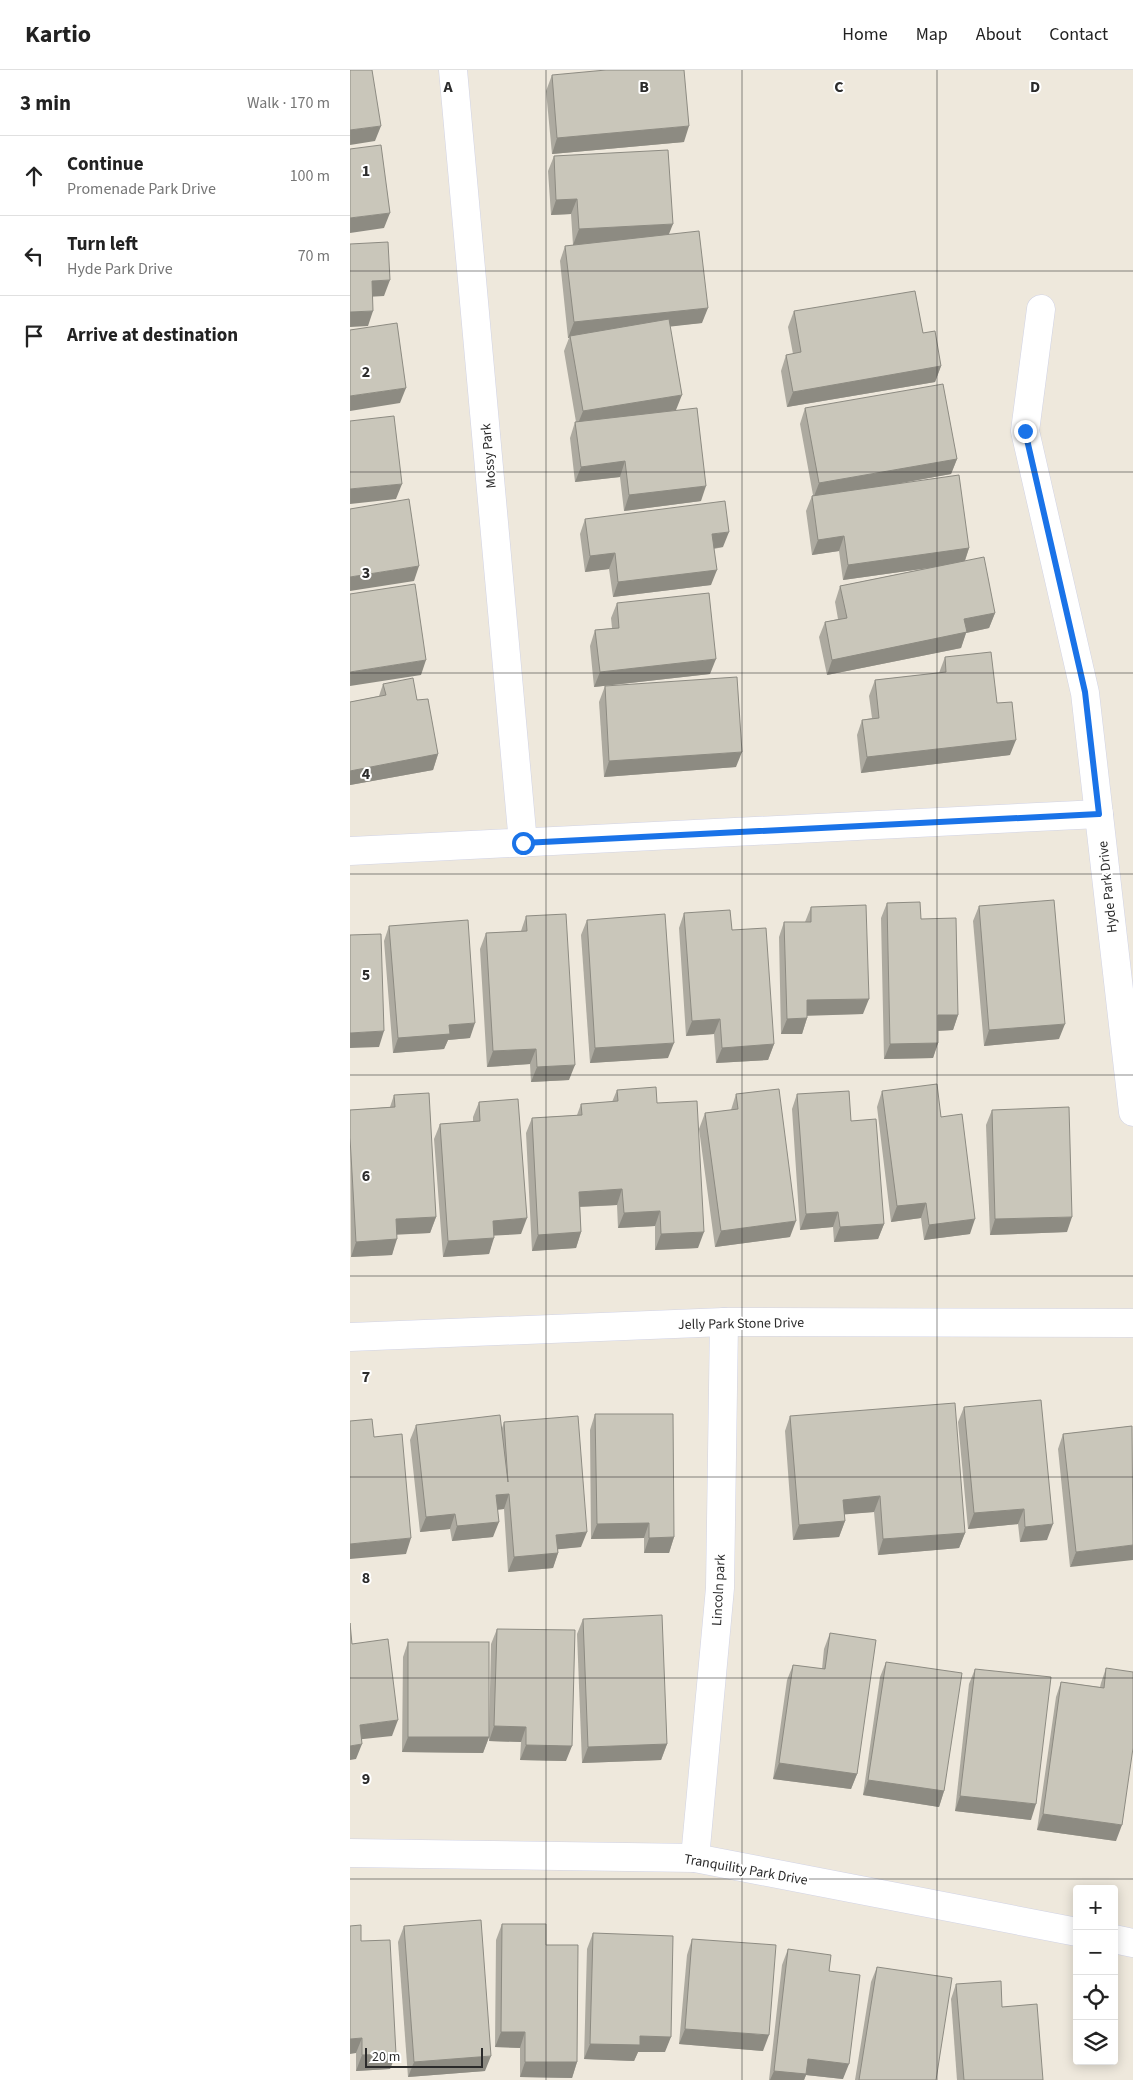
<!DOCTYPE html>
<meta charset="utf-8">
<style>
:root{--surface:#fff;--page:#f2f2f2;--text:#222;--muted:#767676;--line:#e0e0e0}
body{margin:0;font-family:"Source Sans 3",sans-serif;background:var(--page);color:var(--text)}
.controls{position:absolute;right:15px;bottom:15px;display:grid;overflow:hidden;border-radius:5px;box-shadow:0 2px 12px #0003}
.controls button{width:45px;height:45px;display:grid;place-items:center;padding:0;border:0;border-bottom:1px solid var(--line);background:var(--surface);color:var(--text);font:25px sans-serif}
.scale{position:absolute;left:15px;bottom:12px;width:118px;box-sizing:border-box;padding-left:5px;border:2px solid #2b2b2b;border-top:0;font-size:14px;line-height:18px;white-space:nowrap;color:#2b2b2b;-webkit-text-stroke:4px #fff;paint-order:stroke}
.stop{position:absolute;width:15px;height:15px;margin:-11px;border:4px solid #1a73e8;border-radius:50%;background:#fff}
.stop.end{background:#1a73e8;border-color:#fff;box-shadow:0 1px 5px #0008}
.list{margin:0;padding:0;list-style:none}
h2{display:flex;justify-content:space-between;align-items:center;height:65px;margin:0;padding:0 20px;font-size:21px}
h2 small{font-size:16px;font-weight:400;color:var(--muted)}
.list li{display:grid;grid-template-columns:32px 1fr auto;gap:15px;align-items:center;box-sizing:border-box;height:80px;padding:0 20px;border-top:1px solid var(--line)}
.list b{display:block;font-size:19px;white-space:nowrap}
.list p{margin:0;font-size:16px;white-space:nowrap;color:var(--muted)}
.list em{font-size:16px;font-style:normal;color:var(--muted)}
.icon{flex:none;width:28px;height:28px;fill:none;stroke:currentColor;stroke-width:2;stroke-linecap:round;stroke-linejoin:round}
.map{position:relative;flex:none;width:783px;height:2010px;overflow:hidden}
header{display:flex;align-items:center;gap:30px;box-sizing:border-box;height:70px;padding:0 25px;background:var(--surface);border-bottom:1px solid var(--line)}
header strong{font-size:24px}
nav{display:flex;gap:28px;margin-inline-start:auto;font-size:18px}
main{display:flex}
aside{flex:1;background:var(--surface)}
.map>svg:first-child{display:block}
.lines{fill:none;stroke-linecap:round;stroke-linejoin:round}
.minor-casing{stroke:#d1d3e5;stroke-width:29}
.minor{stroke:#fff;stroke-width:28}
.wall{fill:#adaaa0}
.shaded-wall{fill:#8d8b82}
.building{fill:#c9c6ba;stroke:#8d8b82}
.route{stroke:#1a73e8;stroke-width:6}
.grid{fill:none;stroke:#2b2b2b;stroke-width:1;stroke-opacity:0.55}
.labels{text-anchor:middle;stroke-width:4;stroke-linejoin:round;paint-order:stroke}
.street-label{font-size:14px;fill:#2b2b2b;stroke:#fff}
.grid-label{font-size:16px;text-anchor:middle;font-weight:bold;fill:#2b2b2b;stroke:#fff;stroke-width:4;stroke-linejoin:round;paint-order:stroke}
</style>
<header>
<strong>Kartio</strong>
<nav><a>Home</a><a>Map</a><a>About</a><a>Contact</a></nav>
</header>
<main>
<aside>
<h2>3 min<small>Walk · 170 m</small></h2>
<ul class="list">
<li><svg class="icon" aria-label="ahead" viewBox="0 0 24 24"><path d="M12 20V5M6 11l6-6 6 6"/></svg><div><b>Continue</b><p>Promenade Park Drive</p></div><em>100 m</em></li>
<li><svg class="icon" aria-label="left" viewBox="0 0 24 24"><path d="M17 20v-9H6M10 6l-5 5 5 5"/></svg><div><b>Turn left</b><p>Hyde Park Drive</p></div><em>70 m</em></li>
<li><svg class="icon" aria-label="arrive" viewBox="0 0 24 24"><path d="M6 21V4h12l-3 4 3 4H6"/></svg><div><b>Arrive at destination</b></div></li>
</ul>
</aside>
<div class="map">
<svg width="783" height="2010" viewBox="0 0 783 2010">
<rect width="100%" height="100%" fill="#eee8dc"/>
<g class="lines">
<defs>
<g id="minor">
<polyline points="103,0 173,773"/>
<polyline points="691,239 675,361 735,623 783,1042"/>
<polyline points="0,781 749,744"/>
<polyline points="0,1267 374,1252 783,1253"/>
<polyline points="0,1783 345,1788 727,1862"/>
<polyline points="345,1788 370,1518 374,1252"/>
<polyline points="764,1869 783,1873"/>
</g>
</defs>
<use href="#minor" class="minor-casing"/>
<use href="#minor" class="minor"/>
</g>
<g class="wall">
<polygon points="202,5 334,72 202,84 196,21"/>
<polygon points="204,86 319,164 352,253 320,256 326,340 351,431 274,441 270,407 225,412 220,368 225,352 226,352 214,281 219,268 218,268 210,191 215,176 231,174 223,175 221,144 201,145 198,101"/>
<polygon points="444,241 591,296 585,312 437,337 431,301 436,285 443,284 438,257"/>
<polygon points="455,338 607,389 601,404 551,413 619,478 615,491 645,543 639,558 616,563 611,578 477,605 469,567 475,552 488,549 485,532 490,516 578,498 493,510 489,481 462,485 456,441 462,426 463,425 450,354"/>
<polygon points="235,449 373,477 364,479 361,515 263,527 259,499 235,502 230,464"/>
<polygon points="267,533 360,604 244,617 240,576 245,560 262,558 261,548"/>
<polygon points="595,587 647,633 660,685 511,703 507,665 512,650 522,648 519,626 525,610 589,603"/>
<polygon points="33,614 67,630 88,684 83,700 0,715 0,632 29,626"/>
<polygon points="255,616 386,697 254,707 249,632"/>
<polygon points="537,833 571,849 608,945 603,960 588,961 588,973 583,988 534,989 531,848"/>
<polygon points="629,836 709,969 634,976 623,851"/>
<polygon points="461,837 513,944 457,945 457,948 452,964 431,964 429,867 434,852 455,852"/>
<polygon points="334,843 382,860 424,974 418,990 366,993 364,964 336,966 329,858"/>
<polygon points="176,846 219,1010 181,1012 180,994 137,997 130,879 136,863 171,861"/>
<polygon points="237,850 318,988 240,993 231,865"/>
<polygon points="39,856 120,968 98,970 94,979 43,983 34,871"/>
<polygon points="267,1020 307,1033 348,1178 305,1180 305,1156 268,1158 267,1135 230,1137 231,1162 226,1178 182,1181 176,1063 182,1048 227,1045 231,1034 262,1032"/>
<polygon points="532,1021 591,1047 620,1164 574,1170 571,1148 541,1152 527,1037"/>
<polygon points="386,1024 440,1167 365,1177 349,1059 355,1043 381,1040"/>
<polygon points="447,1024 501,1051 534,1154 528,1169 484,1172 483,1157 450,1160 442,1039"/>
<polygon points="44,1025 86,1147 80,1163 47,1164 42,1185 1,1187 0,1040 40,1037"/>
<polygon points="129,1032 171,1164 144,1165 139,1184 93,1187 84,1069 90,1054 123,1052 123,1047"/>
<polygon points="642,1040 717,1162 640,1165 636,1055"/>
<polygon points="614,1337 697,1470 670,1472 668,1454 618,1459 608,1352"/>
<polygon points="245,1344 324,1467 319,1483 294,1483 294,1468 241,1469 240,1360"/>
<polygon points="440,1346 615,1463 609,1478 528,1485 524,1442 494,1444 495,1451 489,1467 443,1470 435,1361"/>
<polygon points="154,1352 231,1477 208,1479 208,1483 203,1498 158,1502 154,1439 147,1440 143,1467 102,1471 100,1459 70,1462 60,1370 66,1355 152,1358"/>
<polygon points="782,1356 720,1497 708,1379 713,1364"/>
<polygon points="233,1549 317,1674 311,1690 232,1693 227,1564"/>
<polygon points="147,1559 216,1691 170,1690 171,1672 139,1671 139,1667 133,1683 52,1682 53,1587 58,1572 139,1664 141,1574"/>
<polygon points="480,1563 507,1704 501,1719 423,1709 437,1610 443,1595 472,1599 474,1579"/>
<polygon points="536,1592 594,1721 589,1737 513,1725 530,1607"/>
<polygon points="756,1598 766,1771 687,1760 706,1627 711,1612 750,1617 751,1613"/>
<polygon points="625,1599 681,1750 605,1741 619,1614"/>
<polygon points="152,1854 196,1875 227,1992 222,2008 170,2007 170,1978 145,1977 146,1870"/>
<polygon points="54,1856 135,2001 58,2007 48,1872"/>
<polygon points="243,1863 315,1982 288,1982 284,1991 234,1989 237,1879"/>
<polygon points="342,1869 413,1981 329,1974 337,1885"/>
<polygon points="11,1871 46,1984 40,1999 6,2001 6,1983"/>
<polygon points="438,1879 479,1901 493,2009 456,2005 454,2010 419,2010 432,1895"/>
<polygon points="527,1897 586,2010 505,2010 521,1912"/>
<polygon points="606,1914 652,1937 693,2010 607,2010 601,1929"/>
</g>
<g class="shaded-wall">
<polygon points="31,56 25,71 0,75 0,60"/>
<polygon points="339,56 334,72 202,84 207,68"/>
<polygon points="227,129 221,144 201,145 206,130"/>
<polygon points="40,143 34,158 0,163 0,148"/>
<polygon points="323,154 317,169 223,175 229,159"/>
<polygon points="40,210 34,226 16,227 22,211"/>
<polygon points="358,238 352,253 220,268 220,266 219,268 218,268 224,252"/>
<polygon points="23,241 18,256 0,257 0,242"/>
<polygon points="591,296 585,312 437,337 443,322"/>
<polygon points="56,318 50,333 0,341 0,326"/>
<polygon points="332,325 326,340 227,356 233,341"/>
<polygon points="607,389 601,404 463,429 469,413"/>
<polygon points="275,391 270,407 225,412 231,397"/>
<polygon points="52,414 46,429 0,434 0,419"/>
<polygon points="356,416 351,431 274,441 279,425"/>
<polygon points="379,462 373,477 357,479 362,464"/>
<polygon points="494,466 489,481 462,485 468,470"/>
<polygon points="619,478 614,493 493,510 498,495"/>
<polygon points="265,483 259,499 235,502 240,486"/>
<polygon points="69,496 64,511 0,521 0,507"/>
<polygon points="367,500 361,515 263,527 268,512"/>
<polygon points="645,543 639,558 616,563 611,578 477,605 482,590 614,549"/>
<polygon points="366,589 360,604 244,617 250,602"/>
<polygon points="76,590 71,605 0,616 0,602"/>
<polygon points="666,670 660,685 511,703 517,687"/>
<polygon points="392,682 386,697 254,707 259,691"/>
<polygon points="88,684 83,700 0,715 0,701"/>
<polygon points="519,929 513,944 452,946 457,930"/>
<polygon points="588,945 608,945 603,960 582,961"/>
<polygon points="457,948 452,964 431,964 437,949"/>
<polygon points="370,949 364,964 336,966 342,951"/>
<polygon points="125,953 120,968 98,970 94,979 43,983 48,968 99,955"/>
<polygon points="715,954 709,969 634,976 639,960"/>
<polygon points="34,961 29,977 0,978 0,963"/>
<polygon points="324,973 318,988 240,993 245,978"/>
<polygon points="588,973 583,988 534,989 540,974"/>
<polygon points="424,974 418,990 366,993 372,978"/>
<polygon points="186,979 180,994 137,997 143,981"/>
<polygon points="225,995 219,1010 181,1012 187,997"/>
<polygon points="272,1119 267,1135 223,1137 229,1122"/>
<polygon points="576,1133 571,1148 541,1152 547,1136"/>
<polygon points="310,1141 305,1156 268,1158 274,1143"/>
<polygon points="488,1142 483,1157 450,1160 456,1144"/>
<polygon points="86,1147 80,1163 41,1165 46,1149"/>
<polygon points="722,1147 717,1162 640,1165 645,1149"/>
<polygon points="177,1148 171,1164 137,1166 143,1151"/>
<polygon points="625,1149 620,1164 574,1170 579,1155"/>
<polygon points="446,1151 440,1167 365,1177 371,1161"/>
<polygon points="534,1154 528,1169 484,1172 490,1157"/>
<polygon points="231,1162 226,1178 182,1181 188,1165"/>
<polygon points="354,1162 348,1178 305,1180 311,1164"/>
<polygon points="144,1168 139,1184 93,1187 98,1171"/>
<polygon points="47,1169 42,1185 1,1187 6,1172"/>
<polygon points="159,1424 154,1439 140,1440 146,1425"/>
<polygon points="530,1426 524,1442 488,1445 493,1430"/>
<polygon points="674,1439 668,1454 618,1459 624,1443"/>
<polygon points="105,1444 100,1459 70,1462 76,1447"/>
<polygon points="495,1451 489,1467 443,1470 449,1455"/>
<polygon points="149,1452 143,1467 102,1471 107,1456"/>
<polygon points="299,1453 294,1468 241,1469 247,1454"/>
<polygon points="703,1454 697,1470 670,1472 675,1457"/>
<polygon points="237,1462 231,1477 201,1480 206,1465"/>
<polygon points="615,1463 609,1478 528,1485 533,1469"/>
<polygon points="324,1467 319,1483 294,1483 299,1468"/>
<polygon points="61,1468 56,1484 0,1489 0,1474"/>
<polygon points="783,1475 783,1490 720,1497 726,1482"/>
<polygon points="208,1483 203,1498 158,1502 164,1487"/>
<polygon points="48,1650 42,1666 4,1670 10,1655"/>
<polygon points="144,1656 176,1657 171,1672 139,1671"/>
<polygon points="58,1667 139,1667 133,1683 52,1682"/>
<polygon points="12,1674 6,1689 0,1690 0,1676"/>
<polygon points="317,1674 311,1690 232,1693 238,1677"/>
<polygon points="176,1675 222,1676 216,1691 170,1690"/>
<polygon points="429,1693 507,1704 501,1719 423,1709"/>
<polygon points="518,1710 594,1721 589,1737 513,1725"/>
<polygon points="610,1726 686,1734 681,1750 605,1741"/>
<polygon points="693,1744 772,1755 766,1771 687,1760"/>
<polygon points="335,1959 419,1965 413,1981 329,1974"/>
<polygon points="151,1962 175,1962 170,1978 145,1977"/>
<polygon points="290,1966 321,1967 315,1982 288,1982 284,1991 234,1989 240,1974"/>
<polygon points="12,1968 6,1983 0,1984 0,1969"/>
<polygon points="46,1984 40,1999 6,2001 12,1985"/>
<polygon points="141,1986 135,2001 58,2007 64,1992"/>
<polygon points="458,1989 499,1994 493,2009 456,2005 454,2010 420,2010 424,2001"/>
<polygon points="175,1992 227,1992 222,2008 170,2007"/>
</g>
<g class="building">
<polygon points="0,0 22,0 31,56 0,60"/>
<polygon points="256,0 334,0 339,56 207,68 202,5"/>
<polygon points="31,75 40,143 0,148 0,79"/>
<polygon points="318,80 323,154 229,159 227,129 206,130 204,86"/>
<polygon points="349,161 358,238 224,252 215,176"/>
<polygon points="38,172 40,210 22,211 23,241 0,242 0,174"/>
<polygon points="565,221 573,263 585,261 591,296 443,322 436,285 451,282 444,241"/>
<polygon points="319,249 332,325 233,341 220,266"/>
<polygon points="47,253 56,318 0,326 0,260"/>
<polygon points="593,314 607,389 469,413 455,338"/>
<polygon points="347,338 356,416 279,425 275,391 231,397 225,352"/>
<polygon points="44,346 52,414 0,419 0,351"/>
<polygon points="609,405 619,478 498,495 494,466 468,470 462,426"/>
<polygon points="59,429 69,496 0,507 0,439"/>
<polygon points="375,431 379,462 362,464 367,500 268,512 265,483 240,486 235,449"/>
<polygon points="634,487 645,543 614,549 617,562 482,590 475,552 497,548 490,516"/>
<polygon points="65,514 76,590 0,602 0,524"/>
<polygon points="359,523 366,589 250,602 245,560 269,558 267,533"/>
<polygon points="641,582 647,633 662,632 666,670 517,687 512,650 529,648 525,610 596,602 595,587"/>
<polygon points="387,607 392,682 259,691 255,616"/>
<polygon points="63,608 67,630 78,629 88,684 0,701 0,632 36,625 33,614"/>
<polygon points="704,830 715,954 639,960 629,836"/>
<polygon points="570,832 571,849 606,848 608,945 588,945 588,973 540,974 537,833"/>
<polygon points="516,835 519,929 457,930 457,948 437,949 434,852 461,852 461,837"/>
<polygon points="380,840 382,860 416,858 424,974 372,978 370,949 342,951 334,843"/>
<polygon points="216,844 225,995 187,997 186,979 143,981 136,863 177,861 176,846"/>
<polygon points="315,844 324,973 245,978 237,850"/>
<polygon points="118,850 125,953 99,955 100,964 48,968 39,856"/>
<polygon points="31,864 34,961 0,963 0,865"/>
<polygon points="587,1014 591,1047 612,1044 625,1149 579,1155 576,1133 547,1136 532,1021"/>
<polygon points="306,1017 307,1033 347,1031 354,1162 311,1164 310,1141 274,1143 272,1119 229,1122 231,1162 188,1165 182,1048 232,1045 231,1034 268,1031 267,1020"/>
<polygon points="429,1019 446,1151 371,1161 355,1043 388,1039 386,1024"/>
<polygon points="499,1021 501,1051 526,1049 534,1154 490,1157 488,1142 456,1144 447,1024"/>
<polygon points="79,1023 86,1147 46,1149 47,1169 6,1172 0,1068 0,1040 45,1037 44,1025"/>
<polygon points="168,1029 177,1148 143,1151 144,1168 98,1171 90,1054 130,1051 129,1032"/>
<polygon points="719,1037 722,1147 645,1149 642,1040"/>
<polygon points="691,1330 703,1454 675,1457 674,1439 624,1443 614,1337"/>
<polygon points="605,1333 615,1463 533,1469 530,1426 493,1430 495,1451 449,1455 440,1346"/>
<polygon points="245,1344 323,1344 324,1467 299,1468 299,1453 247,1454"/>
<polygon points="150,1345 158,1412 154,1352 228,1346 237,1462 206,1465 208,1483 164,1487 159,1424 146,1425 149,1452 107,1456 105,1444 76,1447 66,1355"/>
<polygon points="22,1349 24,1367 52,1364 61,1468 0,1474 0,1351"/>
<polygon points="782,1356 783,1475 726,1482 713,1364"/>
<polygon points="312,1545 317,1674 238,1677 233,1549"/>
<polygon points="0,1553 2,1574 38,1569 48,1650 10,1655 12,1674 0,1676"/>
<polygon points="147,1559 225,1560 222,1676 176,1675 176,1657 144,1656"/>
<polygon points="480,1563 526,1570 507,1704 429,1693 443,1595 475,1599"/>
<rect x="58" y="1572" width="81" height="95"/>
<polygon points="536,1592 612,1603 594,1721 518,1710"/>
<polygon points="756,1598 783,1602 783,1678 772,1755 693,1744 711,1612 754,1618"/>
<polygon points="625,1599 701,1607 686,1734 610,1726"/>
<polygon points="131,1850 141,1986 64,1992 54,1856"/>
<polygon points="152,1854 196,1854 196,1875 228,1875 227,1992 175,1992 175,1962 151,1962"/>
<polygon points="11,1855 11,1871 40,1870 46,1984 12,1985 12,1968 0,1969 0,1856"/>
<polygon points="243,1863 323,1866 321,1967 290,1966 290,1975 240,1974"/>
<polygon points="342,1869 426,1875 419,1965 335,1959"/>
<polygon points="438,1879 481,1885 479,1901 510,1905 499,1994 458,1989 456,2004 424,2001"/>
<polygon points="527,1897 602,1908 586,2010 509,2010"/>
<polygon points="651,1911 652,1937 687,1934 693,2010 614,2010 606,1914"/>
</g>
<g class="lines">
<polyline class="route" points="173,773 749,744 735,622 675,361"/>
</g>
<path class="grid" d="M 196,0 L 196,2010M 392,0 L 392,2010M 587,0 L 587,2010M 0,201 L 783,201M 0,402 L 783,402M 0,603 L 783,603M 0,804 L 783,804M 0,1005 L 783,1005M 0,1206 L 783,1206M 0,1407 L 783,1407M 0,1608 L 783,1608M 0,1809 L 783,1809"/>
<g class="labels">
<g class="street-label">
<text transform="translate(138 386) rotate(-95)" y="5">Mossy Park</text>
<text transform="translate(757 817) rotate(-96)" y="5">Hyde Park Drive</text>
<text transform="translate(391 1253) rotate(-1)" y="5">Jelly Park Stone Drive</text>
<text transform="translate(368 1520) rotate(-87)" y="5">Lincoln park</text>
<text transform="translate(396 1799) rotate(10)" y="5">Tranquility Park Drive</text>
</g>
</g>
<g class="grid-label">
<text x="98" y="22">A</text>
<text x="294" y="22">B</text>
<text x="489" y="22">C</text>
<text x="685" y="22">D</text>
<text x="16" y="106">1</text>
<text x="16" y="307">2</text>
<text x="16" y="508">3</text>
<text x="16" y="709">4</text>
<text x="16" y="910">5</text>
<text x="16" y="1111">6</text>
<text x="16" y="1312">7</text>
<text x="16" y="1513">8</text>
<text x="16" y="1714">9</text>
</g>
</svg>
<div class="controls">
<button>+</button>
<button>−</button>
<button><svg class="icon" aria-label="locate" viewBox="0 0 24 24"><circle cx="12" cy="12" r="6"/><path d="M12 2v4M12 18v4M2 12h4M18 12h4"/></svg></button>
<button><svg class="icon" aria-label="layers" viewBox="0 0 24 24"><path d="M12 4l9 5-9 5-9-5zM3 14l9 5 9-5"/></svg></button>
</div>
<div class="scale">20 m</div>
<div class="stop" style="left:173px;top:773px"></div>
<div class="stop end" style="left:675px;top:361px"></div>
</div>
</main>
